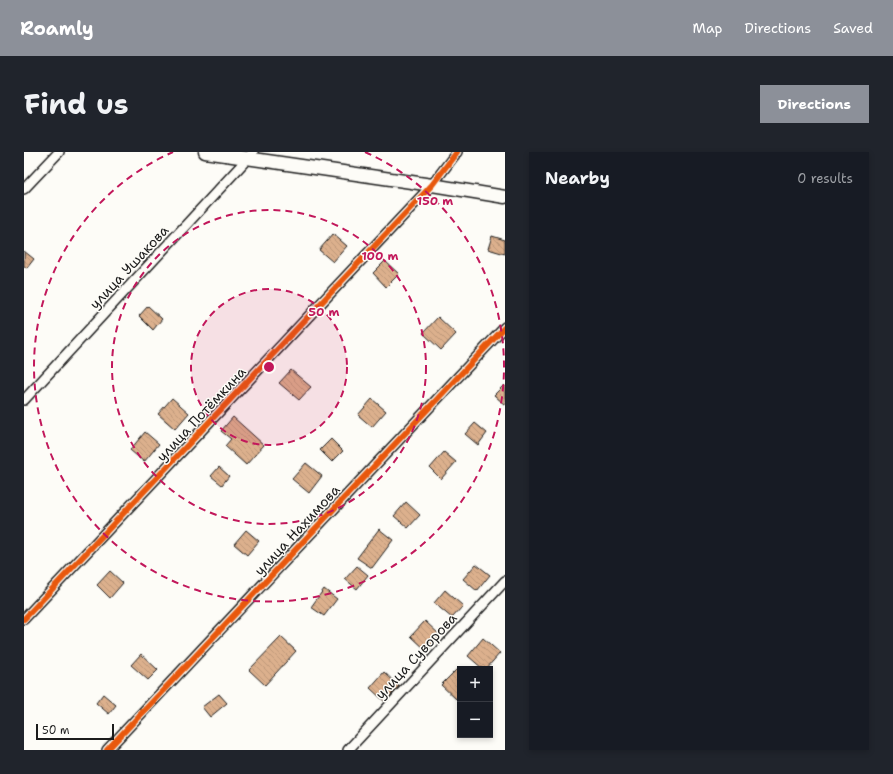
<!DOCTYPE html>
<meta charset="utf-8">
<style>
:root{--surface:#171b24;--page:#20242c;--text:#f1f3f6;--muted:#9ea1a6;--line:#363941;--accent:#8c9099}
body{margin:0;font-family:"Shantell Sans",sans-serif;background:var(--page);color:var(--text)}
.controls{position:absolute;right:12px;bottom:12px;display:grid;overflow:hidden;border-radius:0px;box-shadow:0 2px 6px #0003}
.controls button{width:36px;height:36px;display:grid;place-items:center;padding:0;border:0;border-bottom:1px solid var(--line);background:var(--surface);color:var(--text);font:20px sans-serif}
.scale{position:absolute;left:12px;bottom:10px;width:78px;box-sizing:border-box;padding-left:4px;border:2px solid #1c1c1c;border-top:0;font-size:11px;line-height:14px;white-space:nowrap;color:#1c1c1c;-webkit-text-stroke:3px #fdfcf7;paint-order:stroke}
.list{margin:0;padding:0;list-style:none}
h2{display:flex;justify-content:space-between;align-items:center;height:52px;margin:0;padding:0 16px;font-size:17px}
h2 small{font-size:13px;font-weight:400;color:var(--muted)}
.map{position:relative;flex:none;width:481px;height:598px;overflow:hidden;border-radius:0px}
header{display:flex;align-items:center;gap:24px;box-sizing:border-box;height:56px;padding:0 20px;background:var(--accent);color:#fff}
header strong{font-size:19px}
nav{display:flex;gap:22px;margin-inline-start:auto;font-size:14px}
.intro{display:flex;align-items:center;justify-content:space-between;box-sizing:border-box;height:96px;padding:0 24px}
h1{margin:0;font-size:28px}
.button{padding:10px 18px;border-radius:0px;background:var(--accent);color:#fff;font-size:14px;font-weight:700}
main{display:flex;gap:24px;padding:0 24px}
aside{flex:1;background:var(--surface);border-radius:0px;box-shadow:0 2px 6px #0003}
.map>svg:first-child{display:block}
.building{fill:url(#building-back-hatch);stroke:#1c1c1c}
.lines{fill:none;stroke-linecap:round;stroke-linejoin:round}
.minor-casing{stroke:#1c1c1c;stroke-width:12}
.tertiary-casing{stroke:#1c1c1c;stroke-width:15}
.minor{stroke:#fdfcf7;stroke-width:9}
.tertiary{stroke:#fdfcf7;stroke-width:12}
.cycleway-casing{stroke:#fdfcf7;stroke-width:8}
.cycleway{stroke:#e8590c;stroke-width:6}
.ring{fill:none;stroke:#c2185b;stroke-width:2;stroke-dasharray:7 5}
.labels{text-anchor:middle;stroke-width:3;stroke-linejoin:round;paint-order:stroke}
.street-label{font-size:14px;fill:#1c1c1c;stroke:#fdfcf7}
.centre{fill:#c2185b;stroke:#fdfcf7;stroke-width:2}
.ring-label{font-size:12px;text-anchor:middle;font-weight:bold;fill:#c2185b;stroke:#fdfcf7;stroke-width:3;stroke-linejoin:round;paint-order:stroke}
</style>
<header>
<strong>Roamly</strong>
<nav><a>Map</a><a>Directions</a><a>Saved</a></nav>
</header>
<div class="intro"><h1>Find us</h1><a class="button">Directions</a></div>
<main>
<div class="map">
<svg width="481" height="598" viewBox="0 0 481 598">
<defs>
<pattern id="building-back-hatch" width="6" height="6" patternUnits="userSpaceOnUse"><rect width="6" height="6" fill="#dcb08d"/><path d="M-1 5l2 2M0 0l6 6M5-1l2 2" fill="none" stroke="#bc9779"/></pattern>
</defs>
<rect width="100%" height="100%" fill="#fdfcf7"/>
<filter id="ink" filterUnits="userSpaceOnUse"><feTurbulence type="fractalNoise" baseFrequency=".025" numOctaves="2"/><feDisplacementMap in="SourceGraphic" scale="8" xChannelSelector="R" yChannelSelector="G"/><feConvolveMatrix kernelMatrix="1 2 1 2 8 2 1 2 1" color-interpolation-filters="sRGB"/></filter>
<g filter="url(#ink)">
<g class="building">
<polygon points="309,82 323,94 309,110 295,98"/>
<polygon points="468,84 481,88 481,102 464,97"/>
<polygon points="0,99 10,107 3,116 0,114"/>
<polygon points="361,109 375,122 362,135 349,121"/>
<polygon points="124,154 138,167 129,178 115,164"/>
<polygon points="414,165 432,182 417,198 399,181"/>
<polygon points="267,218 287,235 275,248 255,231"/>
<polygon points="480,233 481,234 481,253 470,243"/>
<polygon points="148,246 165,261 151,277 134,262"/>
<polygon points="348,247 362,259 348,275 334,263"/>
<polygon points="209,265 240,293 222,313 201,294 207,287 197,279"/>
<polygon points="451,271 463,281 454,293 441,282"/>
<polygon points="121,280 135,292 120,310 106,298"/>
<polygon points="307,287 319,299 308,310 296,298"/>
<polygon points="420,300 432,310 417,327 406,316"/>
<polygon points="282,311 298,324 285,341 268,327"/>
<polygon points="195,315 205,324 198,333 187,324"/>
<polygon points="382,350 396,363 384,376 370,364"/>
<polygon points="355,377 369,388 348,416 333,406"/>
<polygon points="222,378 235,389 223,403 210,392"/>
<polygon points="452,412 466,423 453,439 439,427"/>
<polygon points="333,414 344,423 333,437 321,427"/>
<polygon points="86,419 99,431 86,446 73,433"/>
<polygon points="300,437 313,447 300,464 287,455"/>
<polygon points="421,438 439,454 428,466 410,451"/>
<polygon points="401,469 417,484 403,499 387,484"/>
<polygon points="257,485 272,499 241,533 225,518"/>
<polygon points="459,486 476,501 462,517 459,517 444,504"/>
<polygon points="117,502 134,518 124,528 107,513"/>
<polygon points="433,517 436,520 436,542 432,547 417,533"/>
<polygon points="360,520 375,534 361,550 346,536"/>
<polygon points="79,542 92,553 85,562 72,551"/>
<polygon points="195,542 203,551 186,565 178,555"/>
</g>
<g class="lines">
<defs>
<g id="minor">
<polyline points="0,37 35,0"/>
<polyline points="0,248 224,6 229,0"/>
<polyline points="0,467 408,33 433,0"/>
<polyline points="83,598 481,175"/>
<polyline points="324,598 481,429"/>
</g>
<polyline id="tertiary" points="181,0 408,33 481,45"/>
</defs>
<use href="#minor" class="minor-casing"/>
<use href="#tertiary" class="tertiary-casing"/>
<use href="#minor" class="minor"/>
<use href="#tertiary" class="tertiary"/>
<defs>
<g id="cycleway">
<polyline points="0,467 408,33 433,0"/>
<polyline points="83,598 481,175"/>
</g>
</defs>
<use href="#cycleway" class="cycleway-casing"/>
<use href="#cycleway" class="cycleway"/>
</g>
</g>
<circle cx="245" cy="215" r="78" fill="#c2185b" fill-opacity=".12"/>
<g class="ring">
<circle cx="245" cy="215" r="78"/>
<circle cx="245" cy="215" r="157"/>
<path d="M341 0A235 235 0 1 1 149 0"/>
</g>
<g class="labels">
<g class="street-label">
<text transform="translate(105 115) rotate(-47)" y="5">улица Ушакова</text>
<text transform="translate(177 262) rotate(-47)" y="5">улица Потёмкина</text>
<text transform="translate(273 378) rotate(-47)" y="5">улица Нахимова</text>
<text transform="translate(392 504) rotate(-47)" y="5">улица Суворова</text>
</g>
</g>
<circle cx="245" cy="215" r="6" class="centre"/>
<g class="ring-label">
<text x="411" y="53">150 m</text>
<text x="356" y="108">100 m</text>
<text x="300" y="164">50 m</text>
</g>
</svg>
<div class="controls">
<button>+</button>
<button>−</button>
</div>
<div class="scale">50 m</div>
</div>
<aside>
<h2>Nearby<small>0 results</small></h2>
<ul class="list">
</ul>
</aside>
</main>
